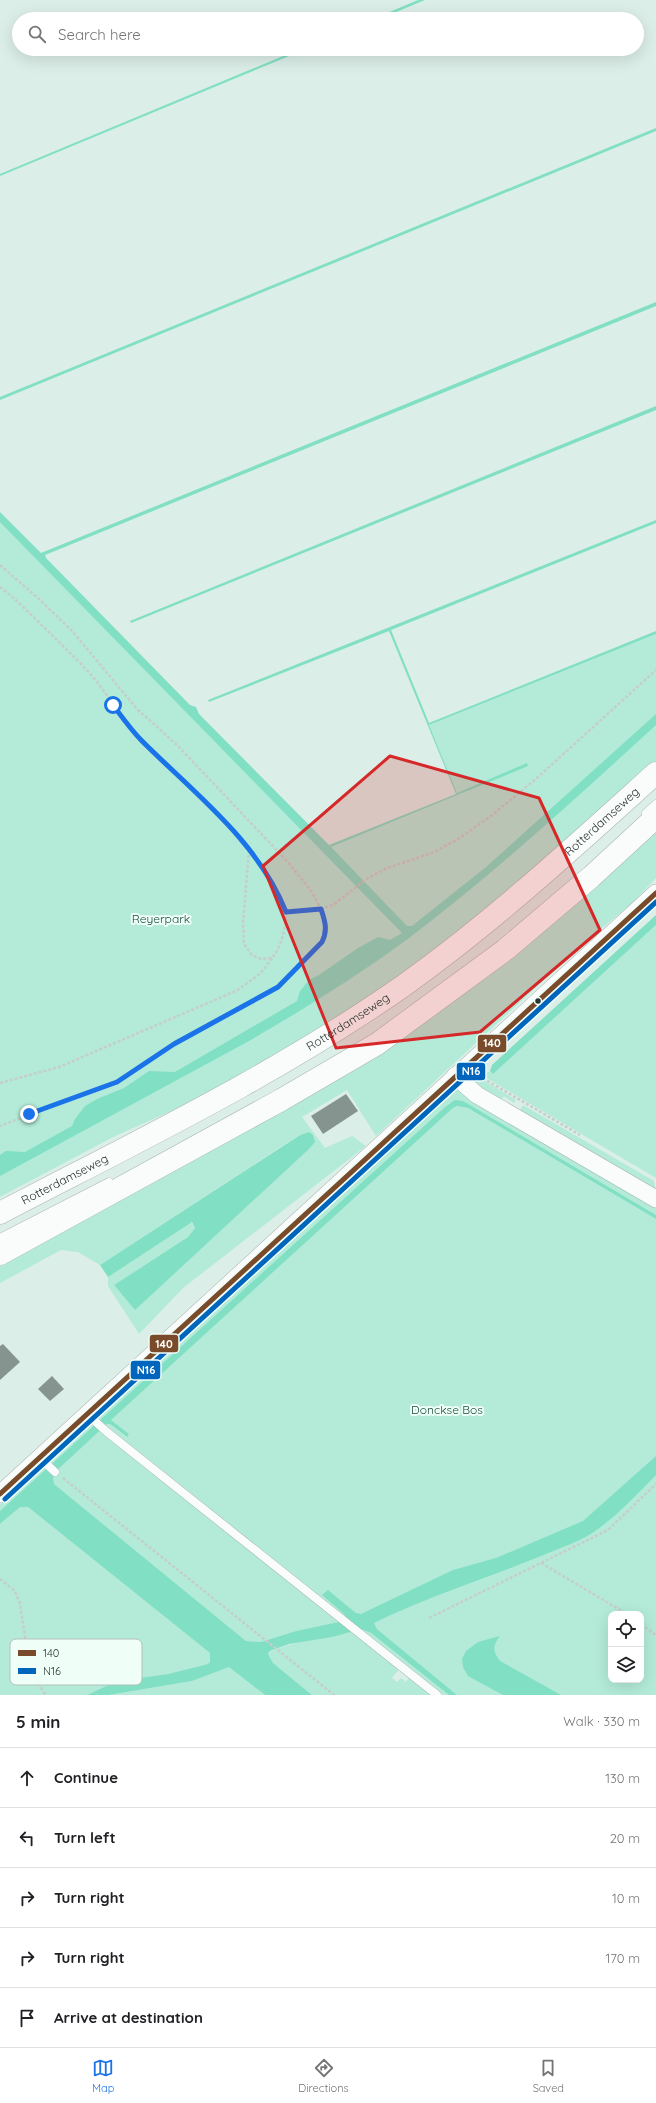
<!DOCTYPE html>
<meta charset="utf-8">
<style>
:root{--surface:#fff;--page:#f2f2f2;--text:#202124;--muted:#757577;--line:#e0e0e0;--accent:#1a73e8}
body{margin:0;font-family:Quicksand,sans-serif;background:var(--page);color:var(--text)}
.controls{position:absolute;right:12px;bottom:12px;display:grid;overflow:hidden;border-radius:8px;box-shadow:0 4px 16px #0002}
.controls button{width:36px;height:36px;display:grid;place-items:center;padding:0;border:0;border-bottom:1px solid var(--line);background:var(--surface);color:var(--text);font:20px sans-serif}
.stop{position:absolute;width:12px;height:12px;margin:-9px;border:3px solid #1a73e8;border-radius:50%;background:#fff}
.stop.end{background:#1a73e8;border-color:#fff;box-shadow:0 1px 4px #0008}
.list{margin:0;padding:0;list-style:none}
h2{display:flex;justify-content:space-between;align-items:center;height:52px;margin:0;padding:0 16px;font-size:17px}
h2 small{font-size:13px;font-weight:400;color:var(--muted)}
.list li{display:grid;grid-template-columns:26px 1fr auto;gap:12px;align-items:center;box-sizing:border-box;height:60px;padding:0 16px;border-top:1px solid var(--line)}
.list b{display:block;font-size:15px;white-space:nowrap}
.list em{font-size:13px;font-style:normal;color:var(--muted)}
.icon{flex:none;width:22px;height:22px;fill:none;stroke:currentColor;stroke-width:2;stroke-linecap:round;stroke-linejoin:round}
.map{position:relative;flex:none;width:656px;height:1695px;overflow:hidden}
.search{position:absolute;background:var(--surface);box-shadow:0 4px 16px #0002;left:12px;right:12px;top:12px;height:44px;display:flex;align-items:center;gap:10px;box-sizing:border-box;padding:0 14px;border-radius:22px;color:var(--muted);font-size:15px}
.sheet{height:352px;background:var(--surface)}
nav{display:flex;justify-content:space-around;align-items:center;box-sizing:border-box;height:56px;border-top:1px solid var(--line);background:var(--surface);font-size:11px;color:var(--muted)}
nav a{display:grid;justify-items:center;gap:2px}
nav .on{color:var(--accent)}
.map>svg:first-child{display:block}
.green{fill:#b3ebd8;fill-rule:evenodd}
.water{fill:#81dfc3}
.building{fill:#85948e}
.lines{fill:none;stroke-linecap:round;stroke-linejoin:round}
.service-casing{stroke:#a8b7b1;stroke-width:9}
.minor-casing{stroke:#a8b7b1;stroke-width:18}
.secondary-casing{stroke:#a8b7b1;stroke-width:23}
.path{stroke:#c7cdca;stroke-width:2.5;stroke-dasharray:3 2;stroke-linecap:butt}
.service{stroke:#fafcfb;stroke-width:8}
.minor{stroke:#fafcfb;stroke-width:17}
.secondary{stroke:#fafcfb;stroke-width:22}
.bus-1-casing{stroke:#f0fef8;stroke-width:8}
.bus-2-casing{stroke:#f0fef8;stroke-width:8}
.bus-1{stroke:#7a4b2a;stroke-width:5}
.bus-2{stroke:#0065bd;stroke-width:5}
.route{stroke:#1a73e8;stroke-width:5}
.marked{fill:#d62828;fill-opacity:0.2;stroke:#d62828;stroke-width:3;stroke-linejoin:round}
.bus-dot{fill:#26332e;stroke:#f0fef8;stroke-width:1.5}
.labels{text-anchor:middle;stroke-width:4;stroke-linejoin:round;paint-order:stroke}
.street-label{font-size:12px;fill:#26332e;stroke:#f0fef8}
.park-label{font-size:12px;fill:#164c3d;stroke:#f0fef8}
.key{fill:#f0fef8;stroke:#b3c1bb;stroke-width:1}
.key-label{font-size:11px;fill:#26332e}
.line-badge{stroke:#f0fef8;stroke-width:1.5}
.badge-label{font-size:11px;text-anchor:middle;font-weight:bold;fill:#fff}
</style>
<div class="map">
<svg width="656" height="1695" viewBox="0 0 656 1695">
<rect width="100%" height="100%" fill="#dbeee7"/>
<g class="green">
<polygon points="0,521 331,860 331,847 468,791 467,789 457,793 429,725 656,634 656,763 528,878 386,988 216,1091 113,1137 0,1197"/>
<polygon points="656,824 656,878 631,904 578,948 376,1136 347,1090 302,1117 325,1148 352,1136 366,1146 183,1288 139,1334 108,1286 108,1277 191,1222 195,1228 188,1237 114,1285 135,1309 308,1150 309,1132 299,1135 100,1265 78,1252 61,1250 0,1283 0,1266 248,1128"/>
<polygon points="656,925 656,1178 488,1079 485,1074 490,1071 493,1074"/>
<polygon points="474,1067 485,1081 516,1100 514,1103 504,1096 500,1102 475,1084 472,1072"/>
<polygon points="454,1088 656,1205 656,1215 463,1101 445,1107 101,1421 97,1415 393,1146 419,1118"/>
<polygon points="523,1105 654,1181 656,1193 519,1112"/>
<path d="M 457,1106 L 468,1108 L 656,1219 L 656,1695 L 457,1695 L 377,1629 L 374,1623 L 356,1613 L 334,1595 L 349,1620 L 296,1631 L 261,1642 L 246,1641 L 54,1484 L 53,1474 L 107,1424 L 110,1424 L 126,1437 L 129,1434 L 111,1420 L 453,1108 ZM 611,1614 L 641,1614 L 641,1680 L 611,1680 Z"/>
<polygon points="90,1422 95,1426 53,1464 49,1459"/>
<polygon points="41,1466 47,1469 0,1511 0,1504"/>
<polygon points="20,1507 28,1507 210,1653 211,1657 208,1664 168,1674 117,1681 87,1695 0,1695 0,1524"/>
<polygon points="361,1629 371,1633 449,1695 443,1695"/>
<path d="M 351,1631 L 399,1669 L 392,1678 L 397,1682 L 401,1678 L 406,1682 L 409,1677 L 432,1695 L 312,1695 L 273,1663 L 268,1654 C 276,1644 335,1636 351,1631 Z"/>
<polygon points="229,1666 265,1695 109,1695 192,1681"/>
</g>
<g class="water">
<polygon points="418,0 425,0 379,19 373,19"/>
<polygon points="300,49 306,49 0,176 0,174"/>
<polygon points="656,128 656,131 0,400 0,397"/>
<path d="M 656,302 L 656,306 L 45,555 L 46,558 L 190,705 L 196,707 L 199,714 L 329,845 L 456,794 L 389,631 L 209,702 L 208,700 L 656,520 L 656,523 L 391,630 L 429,723 L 656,631 L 656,634 L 429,725 L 457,793 L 527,763 L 528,766 L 331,847 L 407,926 L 412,926 L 486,867 L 656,714 L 656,725 C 576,798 496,872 409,938 C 359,975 304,1009 249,1041 L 0,1176 L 0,1155 L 6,1151 L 25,1152 L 72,1126 L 75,1119 L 85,1106 L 97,1099 L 124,1088 L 149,1071 L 175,1072 L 297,1001 L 300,991 L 309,980 L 319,975 L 358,948 L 378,937 L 390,940 L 402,933 L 0,522 L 0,512 L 41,553 Z"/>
<polygon points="656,406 656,410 131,623 130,621"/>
<polygon points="656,915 656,925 493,1074 490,1071 492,1065"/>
<path d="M 455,1100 L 463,1101 L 470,1105 L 656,1215 L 656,1219 L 468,1108 L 457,1106 L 453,1108 L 111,1420 L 129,1434 L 127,1437 L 110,1424 L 107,1424 L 53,1474 L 54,1484 L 246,1641 L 261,1642 L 296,1631 L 348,1620 L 343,1613 L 322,1595 L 328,1590 L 356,1613 L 361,1614 L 453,1570 L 496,1558 L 583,1521 L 656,1456 L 656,1475 C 638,1493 620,1513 598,1529 C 582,1541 560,1548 541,1556 C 485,1579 428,1596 374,1623 L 377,1629 L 457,1695 L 449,1695 L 371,1633 L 361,1629 L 332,1637 L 289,1644 L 270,1651 L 268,1654 L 273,1663 L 312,1695 L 265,1695 L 229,1667 L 192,1681 L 109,1695 L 87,1695 L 117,1681 L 168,1674 L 208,1664 L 210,1661 L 210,1653 L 28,1507 L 20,1507 L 0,1524 L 0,1511 L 445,1107 Z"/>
<polygon points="309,1132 313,1135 315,1142 308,1150 135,1310 114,1285 188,1237 195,1228 192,1222 108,1277 100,1265 300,1135"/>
<path d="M 500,1636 C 492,1646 493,1651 500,1661 L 561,1695 L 503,1695 L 468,1676 L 463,1667 L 462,1659 L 466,1651 L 478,1642 Z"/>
</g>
<g class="building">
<polygon points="346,1094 358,1111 323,1134 311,1116"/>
<polygon points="3,1344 20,1362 0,1380 0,1346"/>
<polygon points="52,1376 64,1389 50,1401 38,1389"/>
</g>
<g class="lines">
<defs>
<g id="service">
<polyline points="646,813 656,804"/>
<polyline points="0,1238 109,1182"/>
<polyline points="88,1415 107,1432 437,1695"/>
<polyline points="40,1458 55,1472"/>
</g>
<g id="minor">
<polyline points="455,1076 477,1095 656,1199"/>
<polyline points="0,1494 656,893"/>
</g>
<g id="secondary">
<path id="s1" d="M 0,1213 C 136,1142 276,1075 403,986 C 493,922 574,847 656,773"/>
<polyline points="0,1254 281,1100 377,1044 505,950 591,877 656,817"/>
</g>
</defs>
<use href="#service" class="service-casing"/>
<use href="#minor" class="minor-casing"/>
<use href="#secondary" class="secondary-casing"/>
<g class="path">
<polyline points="0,565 39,599 73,632 137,709 177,745 287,861 312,892 321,909 326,924 326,935 322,942 278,987 174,1044 117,1082 0,1126"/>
<path d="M 0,587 C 21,603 39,623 58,641 C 71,654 86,668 97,682 C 112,701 124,722 141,740 C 193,794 258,841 286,912 L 321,909 L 333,905 L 368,878 L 385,869 L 434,852 L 458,839 L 491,816 L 537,778 L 656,670"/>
<path d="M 249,850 L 243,923 L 244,944 L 252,955 L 261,959 L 272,958 C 283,944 285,929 286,912"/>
<polyline points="481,1073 486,1080 580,1135"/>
<polyline points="0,1083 59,1067 236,991 260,974 272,958"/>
<polyline points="63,1478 334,1695"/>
<polyline points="541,1563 627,1614"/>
<polyline points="0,1579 15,1591 20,1604 28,1655 34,1678 46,1695"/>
<polyline points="429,1618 608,1530 656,1484"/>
<polyline points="641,1624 656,1635"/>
</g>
<use href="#service" class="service"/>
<use href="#minor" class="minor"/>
<use href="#secondary" class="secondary"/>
<defs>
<polyline id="bus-1" points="0,1494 656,893"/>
<polyline id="bus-2" points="5,1499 656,902"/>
</defs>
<use href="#bus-1" class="bus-1-casing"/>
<use href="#bus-2" class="bus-2-casing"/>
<use href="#bus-1" class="bus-1"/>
<use href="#bus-2" class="bus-2"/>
</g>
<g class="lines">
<path class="route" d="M 29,1114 L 117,1082 L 174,1044 L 278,987 L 322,942 C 328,930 325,921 321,909 L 286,912 C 258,841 194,793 142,741 C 131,730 122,717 113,705"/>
</g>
<path class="marked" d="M 390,756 L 539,798 L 600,930 L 480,1032 L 336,1048 L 263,866 Z"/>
<circle class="bus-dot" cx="538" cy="1001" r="3.5"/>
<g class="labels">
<g class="street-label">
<text dy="4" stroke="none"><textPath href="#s1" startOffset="721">Rotterdamseweg</textPath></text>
<text dy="4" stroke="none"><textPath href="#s1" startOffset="397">Rotterdamseweg</textPath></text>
<text dy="4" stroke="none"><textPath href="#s1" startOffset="73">Rotterdamseweg</textPath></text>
</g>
<g class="park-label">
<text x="161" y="923">Reyerpark</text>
<text x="447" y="1414">Donckse Bos</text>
</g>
</g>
<rect x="10" y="1639" width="132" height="46" rx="6" class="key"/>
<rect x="18" y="1650" width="18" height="6" fill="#7a4b2a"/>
<rect x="18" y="1668" width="18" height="6" fill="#0065bd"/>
<g class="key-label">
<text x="43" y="1657">140</text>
<text x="43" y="1675">N16</text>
</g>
<g class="line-badge">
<rect x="477" y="1034" width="30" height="19" rx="4" fill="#7a4b2a"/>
<rect x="456" y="1062" width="30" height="19" rx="4" fill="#0065bd"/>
<rect x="149" y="1334" width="30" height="19" rx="4" fill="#7a4b2a"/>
<rect x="130" y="1360" width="31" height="20" rx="4" fill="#0065bd"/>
</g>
<g class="badge-label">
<text x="492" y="1047">140</text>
<text x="471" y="1075">N16</text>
<text x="164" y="1348">140</text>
<text x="146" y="1374">N16</text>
</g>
</svg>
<div class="controls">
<button><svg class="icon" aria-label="locate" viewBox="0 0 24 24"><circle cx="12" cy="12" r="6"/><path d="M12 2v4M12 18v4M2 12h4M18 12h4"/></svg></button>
<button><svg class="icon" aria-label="layers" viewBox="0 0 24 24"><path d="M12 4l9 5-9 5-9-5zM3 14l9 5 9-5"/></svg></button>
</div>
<div class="stop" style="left:113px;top:705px"></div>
<div class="stop end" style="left:29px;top:1114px"></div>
<div class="search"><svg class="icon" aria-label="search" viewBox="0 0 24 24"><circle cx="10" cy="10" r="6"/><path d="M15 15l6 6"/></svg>Search here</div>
</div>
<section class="sheet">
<h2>5 min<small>Walk · 330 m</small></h2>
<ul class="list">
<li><svg class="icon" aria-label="ahead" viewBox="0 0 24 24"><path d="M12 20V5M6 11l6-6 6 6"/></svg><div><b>Continue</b></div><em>130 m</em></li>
<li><svg class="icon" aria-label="left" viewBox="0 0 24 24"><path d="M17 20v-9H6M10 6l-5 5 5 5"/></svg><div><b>Turn left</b></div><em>20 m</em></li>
<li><svg class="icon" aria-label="right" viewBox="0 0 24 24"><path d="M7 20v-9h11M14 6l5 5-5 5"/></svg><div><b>Turn right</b></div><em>10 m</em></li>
<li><svg class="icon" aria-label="right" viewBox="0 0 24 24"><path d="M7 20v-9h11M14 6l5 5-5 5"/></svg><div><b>Turn right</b></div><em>170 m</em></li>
<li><svg class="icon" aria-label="arrive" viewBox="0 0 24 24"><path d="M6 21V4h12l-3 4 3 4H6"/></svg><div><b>Arrive at destination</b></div></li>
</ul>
</section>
<nav>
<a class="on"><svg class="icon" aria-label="map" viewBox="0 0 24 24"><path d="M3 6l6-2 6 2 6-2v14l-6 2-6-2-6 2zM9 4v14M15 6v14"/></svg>Map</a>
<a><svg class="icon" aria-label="directions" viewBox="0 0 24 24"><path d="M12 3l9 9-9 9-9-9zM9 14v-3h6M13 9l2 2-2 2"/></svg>Directions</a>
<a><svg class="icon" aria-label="saved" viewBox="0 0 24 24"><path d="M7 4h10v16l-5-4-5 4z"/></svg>Saved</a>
</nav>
